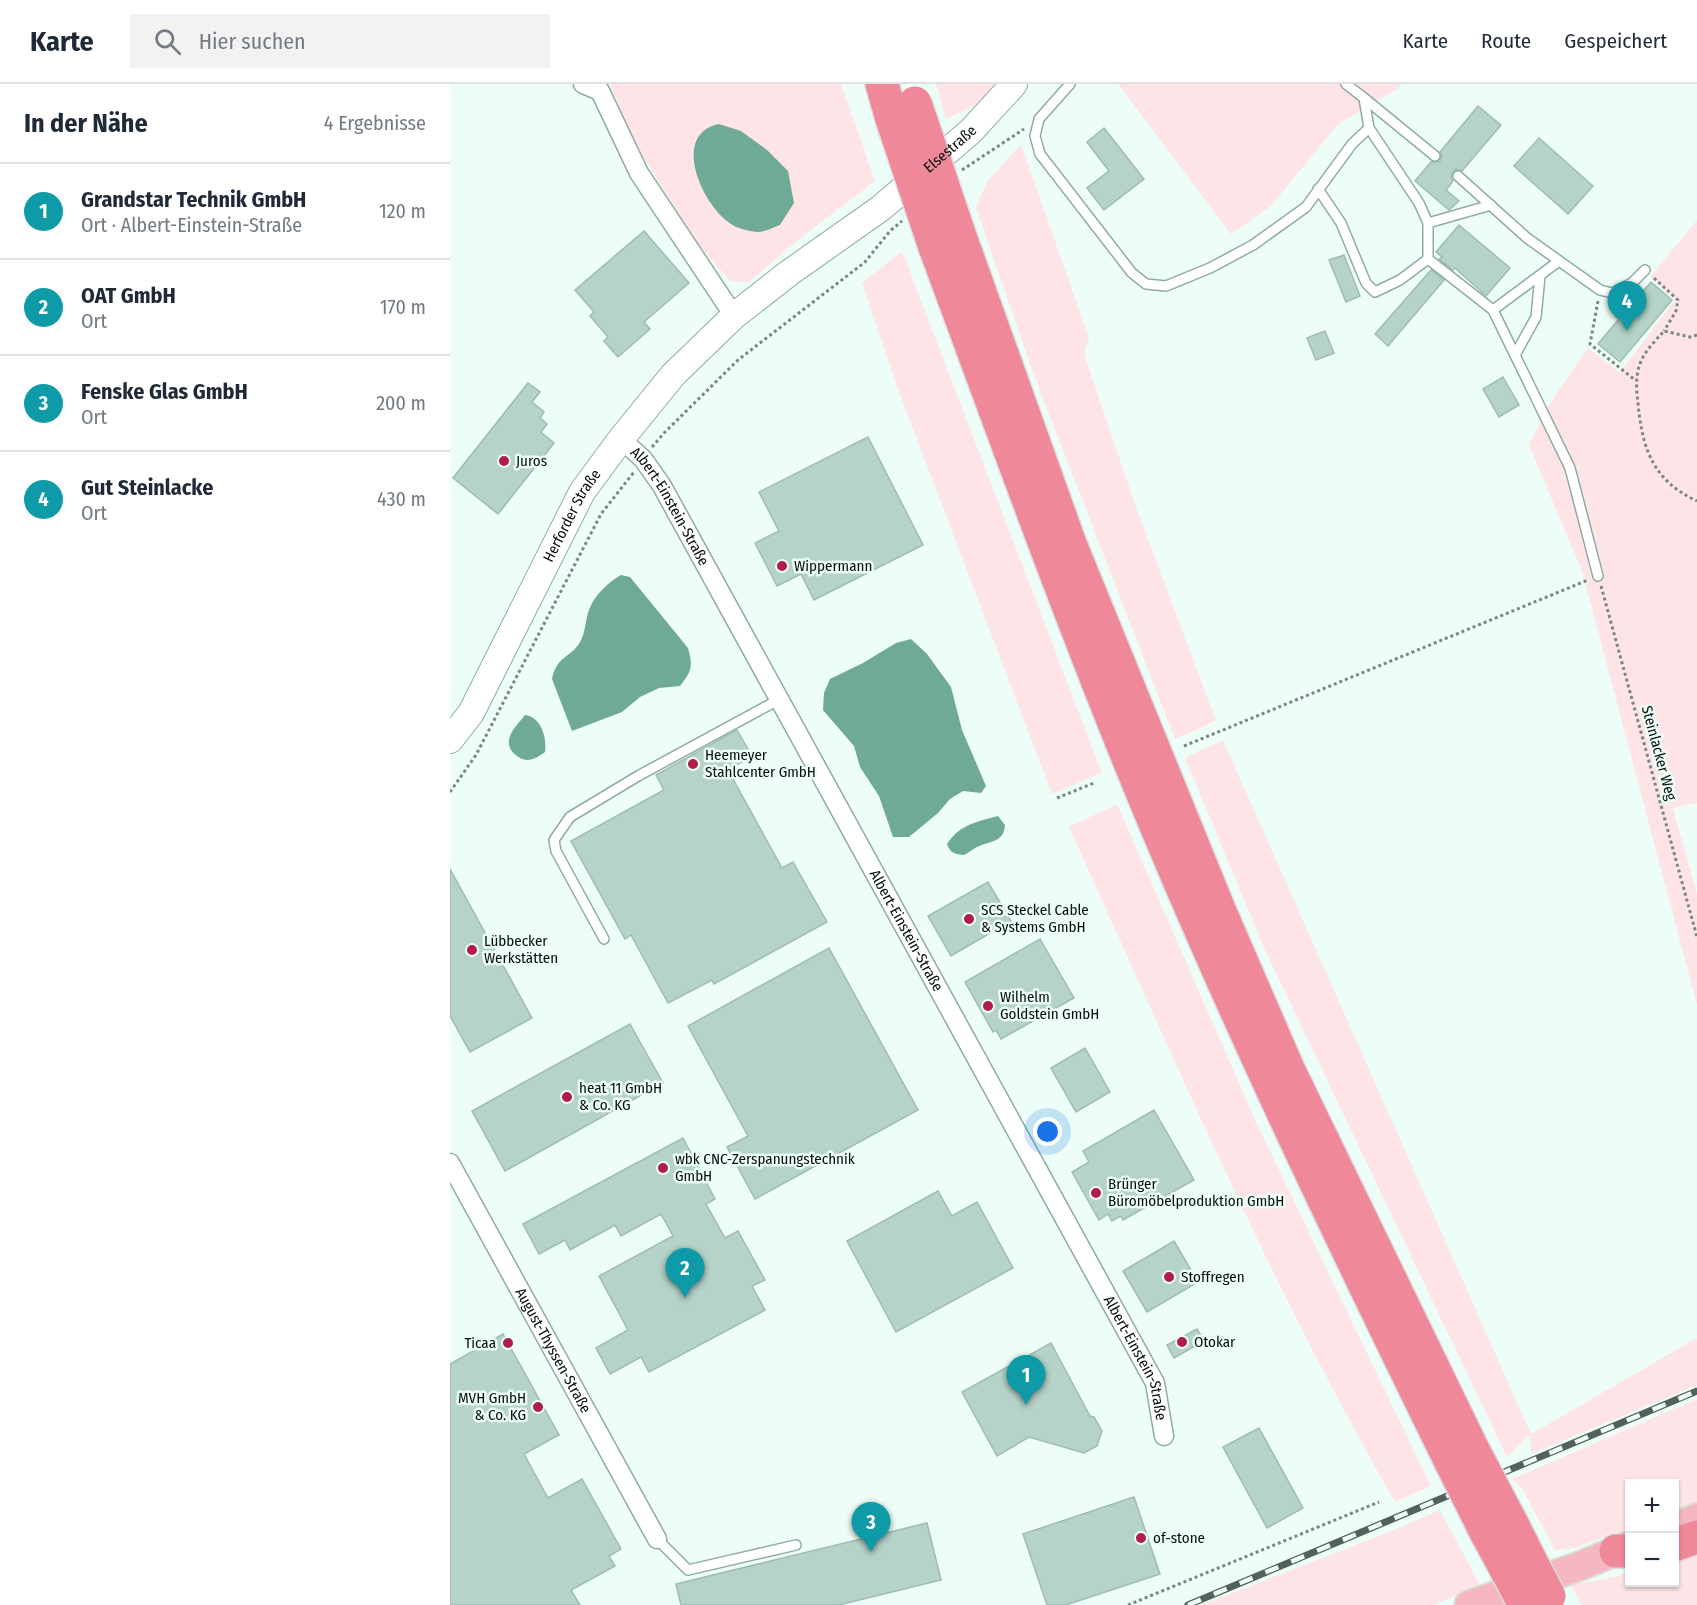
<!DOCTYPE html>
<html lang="de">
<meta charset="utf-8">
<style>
:root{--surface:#fff;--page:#f2f2f3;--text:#1f2937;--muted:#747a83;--line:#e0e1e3;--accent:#1a73e8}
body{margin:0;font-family:"Fira Sans Condensed",sans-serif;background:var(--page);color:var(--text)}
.controls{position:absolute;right:18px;bottom:18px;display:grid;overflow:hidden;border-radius:0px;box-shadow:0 2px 4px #0004}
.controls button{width:54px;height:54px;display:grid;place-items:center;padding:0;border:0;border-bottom:2px solid var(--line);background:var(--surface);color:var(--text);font:30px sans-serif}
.you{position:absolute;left:598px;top:1048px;width:21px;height:21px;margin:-15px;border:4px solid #fff;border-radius:50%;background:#1a73e8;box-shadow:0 0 0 9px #1a73e833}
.badge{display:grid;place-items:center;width:39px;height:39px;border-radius:50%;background:var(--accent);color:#fff;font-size:20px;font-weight:700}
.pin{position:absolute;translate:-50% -50px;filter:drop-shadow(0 2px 3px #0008)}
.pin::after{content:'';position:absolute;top:32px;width:21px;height:18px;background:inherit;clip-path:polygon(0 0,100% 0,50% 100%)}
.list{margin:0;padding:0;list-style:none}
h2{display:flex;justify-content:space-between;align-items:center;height:78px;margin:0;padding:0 24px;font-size:26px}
h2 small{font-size:20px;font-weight:400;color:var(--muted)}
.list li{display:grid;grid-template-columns:39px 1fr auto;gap:18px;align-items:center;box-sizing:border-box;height:96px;padding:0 24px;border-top:2px solid var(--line)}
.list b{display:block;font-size:22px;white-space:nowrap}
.list p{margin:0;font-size:20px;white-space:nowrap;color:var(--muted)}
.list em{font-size:20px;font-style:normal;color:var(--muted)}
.icon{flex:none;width:33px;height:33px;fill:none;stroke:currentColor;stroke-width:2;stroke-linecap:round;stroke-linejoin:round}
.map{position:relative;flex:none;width:1247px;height:1521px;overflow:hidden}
header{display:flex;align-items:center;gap:36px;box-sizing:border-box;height:84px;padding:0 30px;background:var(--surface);border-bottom:2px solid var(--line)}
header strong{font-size:28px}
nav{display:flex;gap:33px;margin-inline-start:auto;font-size:21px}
.search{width:420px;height:54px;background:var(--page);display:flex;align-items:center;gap:15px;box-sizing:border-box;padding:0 21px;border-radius:0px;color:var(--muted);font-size:22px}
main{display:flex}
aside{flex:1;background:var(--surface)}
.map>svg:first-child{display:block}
.green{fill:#ffe4e7}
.water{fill:#6eaa96}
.building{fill:#b5d3c8;stroke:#9fbcb1;stroke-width:1.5}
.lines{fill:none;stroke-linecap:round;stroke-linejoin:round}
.lane-casing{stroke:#90aca2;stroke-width:12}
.street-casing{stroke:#90aca2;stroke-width:21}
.secondary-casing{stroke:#90aca2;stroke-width:28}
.primary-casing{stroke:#dcdddd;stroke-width:32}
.highway-casing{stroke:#dcdddd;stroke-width:36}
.path{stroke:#798782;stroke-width:3;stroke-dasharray:3 3;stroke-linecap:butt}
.lane{stroke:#fff;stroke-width:9}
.street{stroke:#fff;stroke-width:18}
.secondary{stroke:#fff;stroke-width:26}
.primary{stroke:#f5b8c2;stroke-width:28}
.highway{stroke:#ef8899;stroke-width:33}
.rail-casing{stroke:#54605b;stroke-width:7}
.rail{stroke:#ecfef7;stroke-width:4.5;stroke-dasharray:14;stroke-linecap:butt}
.highway-bridge-casing{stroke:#dcdddd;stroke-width:36;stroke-linecap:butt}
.highway-bridge{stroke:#ef8899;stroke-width:33}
.poi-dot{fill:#af1d4a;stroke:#ecfef7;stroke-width:2}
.labels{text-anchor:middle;stroke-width:5;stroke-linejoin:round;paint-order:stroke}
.street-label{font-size:15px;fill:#050e0b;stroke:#ecfef7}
.poi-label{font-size:15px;fill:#050e0b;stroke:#ecfef7;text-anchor:start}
</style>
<header>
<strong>Karte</strong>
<div class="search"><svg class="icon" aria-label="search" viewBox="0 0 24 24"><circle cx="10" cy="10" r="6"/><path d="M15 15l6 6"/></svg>Hier suchen</div>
<nav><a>Karte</a><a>Route</a><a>Gespeichert</a></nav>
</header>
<main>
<aside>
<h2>In der Nähe<small>4 Ergebnisse</small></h2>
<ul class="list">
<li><span class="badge" style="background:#0f9aa8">1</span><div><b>Grandstar Technik GmbH</b><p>Ort · Albert-Einstein-Straße</p></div><em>120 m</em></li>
<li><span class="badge" style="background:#0f9aa8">2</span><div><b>OAT GmbH</b><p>Ort</p></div><em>170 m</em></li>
<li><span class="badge" style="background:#0f9aa8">3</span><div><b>Fenske Glas GmbH</b><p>Ort</p></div><em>200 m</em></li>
<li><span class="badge" style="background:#0f9aa8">4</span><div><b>Gut Steinlacke</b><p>Ort</p></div><em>430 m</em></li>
</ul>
</aside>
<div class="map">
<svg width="1247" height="1521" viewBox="0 0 1247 1521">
<rect width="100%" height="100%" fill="#ecfef7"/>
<g class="green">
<polygon points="160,0 391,0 425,97 348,156 298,199 280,197 247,159 183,56"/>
<polygon points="486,0 543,0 544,3 527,21 496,35"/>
<polygon points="668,0 952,0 946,6 888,40 821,122 781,150"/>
<polygon points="571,60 639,254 634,270 687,426 766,637 725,655 585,294 526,124 537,98"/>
<polygon points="1247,136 1247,719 1223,724 1247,810 1247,921 1132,487 1079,361 1096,325 1138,264 1170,288 1225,216 1200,193"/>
<polygon points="452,167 652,689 602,710 446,300 412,199"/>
<polygon points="773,656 1081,1350 1247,1254 1247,1301 1081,1370 1080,1351 1057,1373 815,866 735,674"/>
<path d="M 667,720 L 806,1038 L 981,1402 L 945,1418 C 820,1201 722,970 619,743 Z"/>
<polygon points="1247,1315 1247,1418 1225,1427 1224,1400 1180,1400 1179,1444 1125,1464 1105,1466 1073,1406 1062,1395"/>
<polygon points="990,1426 1031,1503 983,1521 751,1521 934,1450"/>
<polygon points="1247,1461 1247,1521 1132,1521 1121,1501 1168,1492 1179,1487 1180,1498 1224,1498 1225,1470"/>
</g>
<g class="water">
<path d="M 269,40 L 291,47 L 317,66 L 338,87 L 344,119 L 330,141 C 324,143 315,148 308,148 C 301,148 286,144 281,140 C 252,122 220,50 269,40 Z"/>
<path d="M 171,491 L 180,493 L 238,564 C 243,582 242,587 230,602 L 209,604 L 190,613 L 172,628 L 122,647 L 102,595 C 107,571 120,575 130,558 C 136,548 135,536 139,526 C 144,512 158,498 171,491 Z"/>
<polygon points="461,555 477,570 501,603 512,646 536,702 531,709 513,707 500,715 488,729 459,753 443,753 429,712 410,683 404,662 373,626 374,609 380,595 413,579 446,559"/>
<path d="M 75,631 C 91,633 97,653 95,668 C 91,671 84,676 77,676 C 68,675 57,666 59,656 C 60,647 70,638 75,631 Z"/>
<path d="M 548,732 L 555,741 C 554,759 539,757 527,763 C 523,765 518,769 514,771 C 505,770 500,769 497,760 C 510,740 527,738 548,732 Z"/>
</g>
<g class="building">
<polygon points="1028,22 1051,41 1012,87 1006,85 1003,88 1001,94 1003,97 996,106 1009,117 999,126 965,97 981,78 990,77 992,72 990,68"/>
<polygon points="654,44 694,95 654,126 637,104 659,87 637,58"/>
<polygon points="1089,54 1143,102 1118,130 1064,82"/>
<polygon points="1009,141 1060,184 1036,212 1005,184 1003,186 989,175 992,173 986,168"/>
<polygon points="194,147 239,199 194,238 200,245 168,273 154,257 158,253 140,232 144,228 125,206"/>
<polygon points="894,171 910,212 896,218 879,176"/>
<polygon points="981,186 994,196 938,262 925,250"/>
<polygon points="1201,198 1222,216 1170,278 1148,260 1169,235 1165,232 1176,220 1179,223"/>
<polygon points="875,247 884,269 866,276 857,254"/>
<polygon points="1053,293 1069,321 1049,333 1033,305"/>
<polygon points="78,299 90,308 82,318 94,328 90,334 97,340 91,348 104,359 48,430 3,394"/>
<polygon points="418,353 473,461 364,516 351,490 327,502 305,459 329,447 309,408"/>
<polygon points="287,646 302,672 278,686 332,784 343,778 377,838 264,900 262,896 218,919 181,851 175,855 121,757 214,706 206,691"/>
<polygon points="0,785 82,934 20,968 0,932"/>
<polygon points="538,798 561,837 501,872 478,832"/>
<polygon points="590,855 624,914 551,955 546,946 543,948 515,898"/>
<polygon points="379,864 468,1026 305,1115 277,1063 298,1052 238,942"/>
<polygon points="180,940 213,999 55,1087 22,1027"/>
<polygon points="635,964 660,1008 626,1028 601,984"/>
<polygon points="704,1026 744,1096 673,1136 671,1132 662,1137 658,1130 649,1136 622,1088 639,1078 633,1067"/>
<polygon points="233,1054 265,1115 256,1120 275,1154 288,1147 315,1196 302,1202 315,1226 199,1288 191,1273 160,1290 146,1264 178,1246 149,1192 223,1152 211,1130 171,1152 165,1141 120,1166 115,1156 89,1170 73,1140"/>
<polygon points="488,1107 502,1132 527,1118 563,1184 446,1248 397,1157"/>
<polygon points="724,1157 748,1198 697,1228 673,1187"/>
<polygon points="747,1245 754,1257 724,1274 717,1261"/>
<polygon points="53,1250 109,1351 74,1370 98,1414 132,1395 171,1465 159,1472 165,1482 121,1506 130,1521 0,1521 0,1280"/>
<polygon points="601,1259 640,1332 644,1333 652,1347 647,1362 634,1369 579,1353 547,1372 512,1308"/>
<polygon points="809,1344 853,1424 817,1444 773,1363"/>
<polygon points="684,1413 710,1490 616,1521 597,1521 573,1450"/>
<polygon points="477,1439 491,1496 389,1521 231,1521 226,1500"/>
</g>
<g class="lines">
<defs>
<g id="lane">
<polyline points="620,0 589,35 585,52 590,70 682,189 696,200 716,202 760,184 803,161 856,123 902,60 919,44"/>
<polyline points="896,0 914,14 919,44 969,119 978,139 978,175 1043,226 1120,384 1148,492"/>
<polyline points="914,14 985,72"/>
<polyline points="1008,92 1077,154 1150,206 1162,209 1182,199 1195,186"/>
<polyline points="868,105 891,139 916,199 925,208 950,196 978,175"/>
<polyline points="978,139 1041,121"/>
<polyline points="1043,226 1109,177"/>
<polyline points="1065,271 1086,233 1090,192"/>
<polyline points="154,855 106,767 104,756 120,733 188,692 330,615"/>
<polyline points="207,1455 238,1486 346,1461"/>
</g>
<g id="street">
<polyline points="133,0 150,7 189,89 284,232"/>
<path id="s1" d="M 171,355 L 193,375 L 212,402 L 705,1299 L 714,1352"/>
<path id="s2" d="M 0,1079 L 207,1455"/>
</g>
<g id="secondary">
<path id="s3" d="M 0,656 L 21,629 L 132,408 L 171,355 L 223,291 L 284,232 L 339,189 L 431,124 L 521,47 L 564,0"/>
</g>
<g id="primary">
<polyline points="1224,1443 1247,1434"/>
<polyline points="1019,1521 1130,1482 1180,1461"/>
</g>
<g id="highway">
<polyline points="432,0 442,35"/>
<polyline points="508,147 620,460 770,828 838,985 1023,1366"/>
<path d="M 485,163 C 548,333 609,503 677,671 C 774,911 886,1144 1000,1376"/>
<polyline points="1062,1440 1081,1478"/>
<polyline points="1037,1450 1057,1487"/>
<polyline points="1224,1461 1247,1453"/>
<polyline points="1166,1467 1180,1467"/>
</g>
</defs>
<use href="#lane" class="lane-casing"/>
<use href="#street" class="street-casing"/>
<use href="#secondary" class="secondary-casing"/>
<use href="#primary" class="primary-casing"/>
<use href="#highway" class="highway-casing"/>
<g class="path">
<polyline points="512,86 574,45"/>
<polyline points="1204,194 1228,216 1226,227 1214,247"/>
<polyline points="1148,217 1140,260 1185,296"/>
<path d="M 1247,251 L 1240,253 L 1214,247 C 1207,255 1198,264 1193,273 C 1185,288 1186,303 1188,319 C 1192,364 1203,397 1247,417"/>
<polyline points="202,363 214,349 288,276 415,178 440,147 452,137"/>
<polyline points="1151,502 1247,853"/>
<polyline points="734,662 1138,496"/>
<polyline points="0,708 26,671 151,430 184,388"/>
<polyline points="607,714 644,699"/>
<polyline points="678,1521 929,1418"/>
</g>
<use href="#lane" class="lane"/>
<use href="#street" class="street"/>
<use href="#secondary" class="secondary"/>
<use href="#primary" class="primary"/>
<use href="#highway" class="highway"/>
<defs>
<polyline id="rail" points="738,1521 1247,1307"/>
</defs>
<use href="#rail" class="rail-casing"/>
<use href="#rail" class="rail"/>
<defs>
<g id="highway-bridge">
<polyline points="465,19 508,147"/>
<polyline points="442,35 485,163"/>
<polyline points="1023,1366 1062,1440"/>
<polyline points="1000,1376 1037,1450"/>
<polyline points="1081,1478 1099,1512"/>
<polyline points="1057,1487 1075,1521"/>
</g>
</defs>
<use href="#highway-bridge" class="highway-bridge-casing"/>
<use href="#highway-bridge" class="highway-bridge"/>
</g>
<g class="poi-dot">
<circle cx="54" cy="377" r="6"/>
<circle cx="332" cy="482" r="6"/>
<circle cx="243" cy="680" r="6"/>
<circle cx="519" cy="835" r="6"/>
<circle cx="22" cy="866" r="6"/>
<circle cx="538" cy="922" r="6"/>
<circle cx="117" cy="1013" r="6"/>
<circle cx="213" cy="1084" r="6"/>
<circle cx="646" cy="1109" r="6"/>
<circle cx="719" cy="1193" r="6"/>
<circle cx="732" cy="1258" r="6"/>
<circle cx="58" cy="1259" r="6"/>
<circle cx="88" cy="1323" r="6"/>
<circle cx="691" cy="1454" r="6"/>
</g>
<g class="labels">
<g class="street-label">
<text dy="5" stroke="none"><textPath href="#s3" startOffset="788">Elsestraße</textPath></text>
<text dy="5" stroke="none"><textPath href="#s1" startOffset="84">Albert-Einstein-Straße</textPath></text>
<text dy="5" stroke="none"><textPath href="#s3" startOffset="256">Herforder Straße</textPath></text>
<text transform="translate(1209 669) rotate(75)" y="5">Steinlacker Weg</text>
<text dy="5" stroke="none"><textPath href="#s1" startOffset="570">Albert-Einstein-Straße</textPath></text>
<text dy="5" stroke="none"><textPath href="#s2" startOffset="214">August-Thyssen-Straße</textPath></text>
<text dy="5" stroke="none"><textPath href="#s1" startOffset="1056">Albert-Einstein-Straße</textPath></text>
</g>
<g class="poi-label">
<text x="66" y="382">Juros</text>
<text x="344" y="487">Wippermann</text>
<text x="255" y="676">Heemeyer<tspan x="255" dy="17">Stahlcenter GmbH</tspan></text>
<text x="531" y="831">SCS Steckel Cable<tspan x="531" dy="17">&amp; Systems GmbH</tspan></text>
<text x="34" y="862">Lübbecker<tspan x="34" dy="17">Werkstätten</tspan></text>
<text x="550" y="918">Wilhelm<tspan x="550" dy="17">Goldstein GmbH</tspan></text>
<text x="129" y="1009">heat 11 GmbH<tspan x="129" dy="17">&amp; Co. KG</tspan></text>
<text x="225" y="1080">wbk CNC-Zerspanungstechnik<tspan x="225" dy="17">GmbH</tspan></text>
<text x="658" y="1105">Brünger<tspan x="658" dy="17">Büromöbelproduktion GmbH</tspan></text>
<text x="731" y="1198">Stoffregen</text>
<text x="744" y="1263">Otokar</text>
<text x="46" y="1264" text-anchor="end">Ticaa</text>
<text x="76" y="1319" text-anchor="end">MVH GmbH<tspan x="76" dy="17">&amp; Co. KG</tspan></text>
<text x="703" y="1459">of-stone</text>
</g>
</g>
</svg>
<div class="controls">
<button>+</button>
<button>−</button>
</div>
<div class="you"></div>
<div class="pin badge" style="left:576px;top:1321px;background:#0f9aa8">1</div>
<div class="pin badge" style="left:235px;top:1214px;background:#0f9aa8">2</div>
<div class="pin badge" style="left:421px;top:1468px;background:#0f9aa8">3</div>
<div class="pin badge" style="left:1177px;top:247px;background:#0f9aa8">4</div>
</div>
</main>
